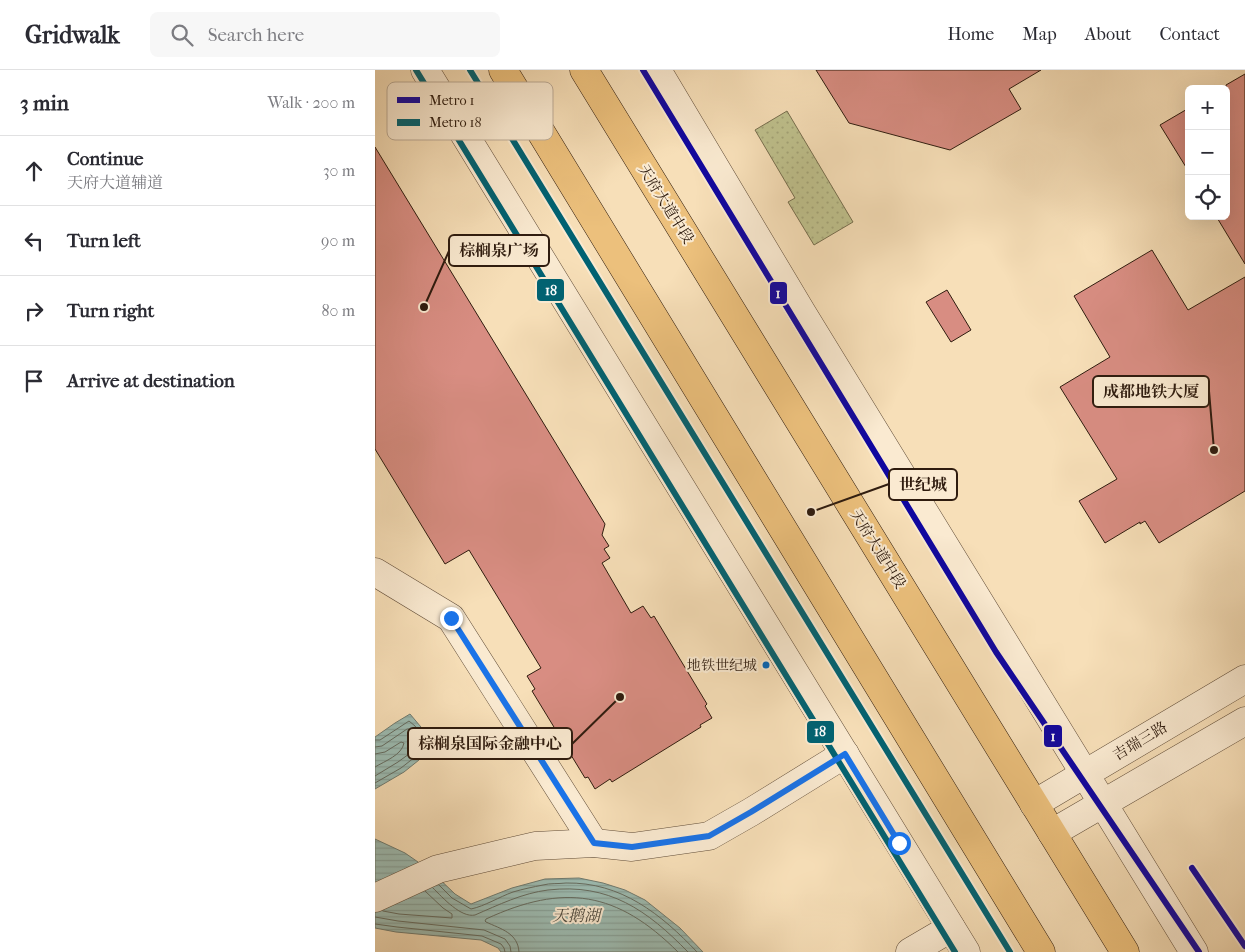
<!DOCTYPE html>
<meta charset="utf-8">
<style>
:root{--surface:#fff;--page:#f7f7f7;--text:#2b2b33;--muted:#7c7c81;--line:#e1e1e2}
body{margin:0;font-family:"IM FELL French Canon","Noto Serif SC",serif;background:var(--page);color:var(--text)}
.controls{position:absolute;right:15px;top:15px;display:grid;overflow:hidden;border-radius:8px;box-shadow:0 5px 20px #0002}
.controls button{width:45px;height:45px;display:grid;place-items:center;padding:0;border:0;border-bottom:1px solid var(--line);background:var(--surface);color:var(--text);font:25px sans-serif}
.stop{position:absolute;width:15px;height:15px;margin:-11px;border:4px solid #1a73e8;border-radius:50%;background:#fff}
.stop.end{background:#1a73e8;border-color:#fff;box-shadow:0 1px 5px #0008}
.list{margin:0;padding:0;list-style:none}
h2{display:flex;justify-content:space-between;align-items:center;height:65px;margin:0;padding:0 20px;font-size:21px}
h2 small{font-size:16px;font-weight:400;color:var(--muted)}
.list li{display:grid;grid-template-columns:32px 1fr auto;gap:15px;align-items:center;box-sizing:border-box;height:70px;padding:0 20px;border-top:1px solid var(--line)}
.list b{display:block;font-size:19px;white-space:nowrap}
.list p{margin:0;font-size:16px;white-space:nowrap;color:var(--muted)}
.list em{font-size:16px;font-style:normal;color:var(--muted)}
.icon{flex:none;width:28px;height:28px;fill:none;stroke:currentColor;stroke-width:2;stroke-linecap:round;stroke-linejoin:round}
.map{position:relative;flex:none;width:870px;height:882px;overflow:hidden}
header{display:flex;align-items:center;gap:30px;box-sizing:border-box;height:70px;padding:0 25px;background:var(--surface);border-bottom:1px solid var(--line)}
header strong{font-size:24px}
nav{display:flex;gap:28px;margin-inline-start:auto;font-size:18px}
.search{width:350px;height:45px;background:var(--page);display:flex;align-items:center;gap:12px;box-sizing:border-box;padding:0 18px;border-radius:8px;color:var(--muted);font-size:19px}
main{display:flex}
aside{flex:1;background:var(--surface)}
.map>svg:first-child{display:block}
.park{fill:url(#park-dots);stroke:#776e4e}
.water{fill:url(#water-rules);stroke:#717c71}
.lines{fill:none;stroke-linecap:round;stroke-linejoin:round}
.shore{stroke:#666c60;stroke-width:1}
.building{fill:#d88d82;stroke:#2f1c0f}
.minor-casing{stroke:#614d39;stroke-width:29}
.major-casing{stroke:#2f1c0f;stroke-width:29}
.minor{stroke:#faead1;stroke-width:28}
.major{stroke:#ecc07c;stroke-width:28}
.metro-1-casing{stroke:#faead1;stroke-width:10}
.metro-2-casing{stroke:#faead1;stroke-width:10}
.metro-1{stroke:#10069f;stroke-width:6}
.metro-2{stroke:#006272;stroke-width:6}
.route{stroke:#1a73e8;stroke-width:6}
.bus-dot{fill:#0065bd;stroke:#faead1;stroke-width:2}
.labels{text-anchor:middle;stroke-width:4;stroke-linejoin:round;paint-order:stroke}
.bus-label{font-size:14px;fill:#2f1c0f;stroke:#faead1;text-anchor:end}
.street-label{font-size:15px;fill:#2f1c0f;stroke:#faead1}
.water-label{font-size:16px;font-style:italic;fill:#504c40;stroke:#faead1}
.key{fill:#faead1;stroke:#bdac97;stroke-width:1}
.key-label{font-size:14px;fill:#2f1c0f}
.leader{fill:none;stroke:#2f1c0f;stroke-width:2}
.callout-dot{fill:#2f1c0f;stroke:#faead1;stroke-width:2}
.callout{fill:#faead1;stroke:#2f1c0f;stroke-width:2}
.callout-label{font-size:16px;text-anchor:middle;font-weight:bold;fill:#2f1c0f}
.line-badge{stroke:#faead1;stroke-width:2}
.badge-label{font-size:14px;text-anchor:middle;font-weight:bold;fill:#fff}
</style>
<header>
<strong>Gridwalk</strong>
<div class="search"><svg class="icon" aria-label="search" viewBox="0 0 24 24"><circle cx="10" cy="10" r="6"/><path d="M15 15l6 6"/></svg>Search here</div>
<nav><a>Home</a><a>Map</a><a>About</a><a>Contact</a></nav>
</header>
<main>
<aside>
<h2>3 min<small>Walk · 200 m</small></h2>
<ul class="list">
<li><svg class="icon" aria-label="ahead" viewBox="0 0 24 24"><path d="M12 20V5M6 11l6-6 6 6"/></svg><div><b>Continue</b><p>天府大道辅道</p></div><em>30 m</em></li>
<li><svg class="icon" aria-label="left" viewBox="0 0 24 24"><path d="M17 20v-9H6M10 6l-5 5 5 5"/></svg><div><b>Turn left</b></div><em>90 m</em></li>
<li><svg class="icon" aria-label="right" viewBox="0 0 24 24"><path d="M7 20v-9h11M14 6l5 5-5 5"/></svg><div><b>Turn right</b></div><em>80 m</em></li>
<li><svg class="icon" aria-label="arrive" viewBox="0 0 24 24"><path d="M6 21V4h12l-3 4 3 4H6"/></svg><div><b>Arrive at destination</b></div></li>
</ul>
</aside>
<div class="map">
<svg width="870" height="882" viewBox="0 0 870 882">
<defs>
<pattern id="park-dots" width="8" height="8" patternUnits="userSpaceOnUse" patternTransform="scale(1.25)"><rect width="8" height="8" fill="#bfc18d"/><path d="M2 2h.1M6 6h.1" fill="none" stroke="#a4a578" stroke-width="1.8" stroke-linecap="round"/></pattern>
<pattern id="water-rules" width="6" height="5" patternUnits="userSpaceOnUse" patternTransform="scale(1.25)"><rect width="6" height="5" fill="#9dbcb2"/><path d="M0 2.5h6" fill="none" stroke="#88a198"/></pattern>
</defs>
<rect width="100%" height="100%" fill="#f7dfb8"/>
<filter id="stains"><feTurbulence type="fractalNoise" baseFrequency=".004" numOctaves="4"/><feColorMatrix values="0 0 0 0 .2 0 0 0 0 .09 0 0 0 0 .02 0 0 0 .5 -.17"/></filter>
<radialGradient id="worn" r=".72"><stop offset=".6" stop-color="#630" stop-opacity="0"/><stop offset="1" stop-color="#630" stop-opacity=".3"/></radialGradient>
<polygon class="park" points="412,41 478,152 439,175 413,132 420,128 380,60"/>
<g class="water">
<polygon points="35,644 51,663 44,690 29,702 0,719 0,667 20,653"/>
<polygon points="0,769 30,783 56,801 80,824 96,834 137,818 170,809 204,808 228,813 250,820 270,830 305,858 328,882 126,882 123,878 106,870 21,862 0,858"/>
</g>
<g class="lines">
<g class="shore">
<polyline points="0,670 5,670 34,651 40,656 46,665 40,687 26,698 0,713"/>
<polyline points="0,677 7,676 32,659 34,659 39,666 34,684 23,692 0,706"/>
<path d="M 0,684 L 10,682 L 26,672 L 29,673 C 27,685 10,691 0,697"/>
<path d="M 64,815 L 77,828 L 96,839 C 110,836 124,827 138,822 C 148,819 158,817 168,815 C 175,813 183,814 191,813 C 246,812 286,844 322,882"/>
<path d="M 58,818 C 68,828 86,848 100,845 C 123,835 148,823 173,820 C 234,813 272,840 313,882"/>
<polyline points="8,841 24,844 77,848 77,844 68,838 50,821"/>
<polyline points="0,847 23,851 109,860 130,869 135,876 136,882"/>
<polyline points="0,854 22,857 107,866 126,874 129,878 130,882"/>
<path d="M 144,882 C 143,863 126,859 111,852 L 110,851 L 111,849 C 189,813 242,821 303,882"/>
</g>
</g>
<g class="building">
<polygon points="441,0 666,0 634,19 646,39 575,80 474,53"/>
<polygon points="870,4 870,194 841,146 851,146 851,15"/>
<polygon points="814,38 814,102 785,55"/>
<polygon points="0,77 230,454 227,465 234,476 229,479 235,488 227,493 256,543 268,536 276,548 279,546 332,634 330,636 337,648 325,655 326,657 237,712 235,709 220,719 213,707 210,708 157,621 160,619 152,606 166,598 94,480 70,494 0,379"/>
<polygon points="777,180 813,240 870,207 870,421 784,473 770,451 765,454 765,452 730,473 704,431 742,409 685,317 735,287 699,226"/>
<polygon points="572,220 596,260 576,272 551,232"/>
</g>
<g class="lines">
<defs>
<g id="minor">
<polyline points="50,0 591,882"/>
<polyline points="282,0 427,243 819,882"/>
<polyline points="0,502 76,548 219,773"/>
<polyline points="659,734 870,609"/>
<polyline points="677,763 870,651"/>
<polyline points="0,828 63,799 160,776 219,773 257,777 334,766 376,742 470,684"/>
<polyline points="535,882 576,858"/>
</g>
<g id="major">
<polyline points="128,0 666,882"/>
<polyline points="209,0 750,882"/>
</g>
</defs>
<use href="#minor" class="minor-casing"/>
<use href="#major" class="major-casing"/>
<use href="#minor" class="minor"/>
<use href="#major" class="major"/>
<defs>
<g id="metro-1">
<polyline points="268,0 621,582 824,882"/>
<polyline points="817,798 870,876"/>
</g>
<g id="metro-2">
<polyline points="41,0 580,882"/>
<polyline points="95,0 635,882"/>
</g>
</defs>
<use href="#metro-1" class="metro-1-casing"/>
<use href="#metro-2" class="metro-2-casing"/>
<use href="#metro-1" class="metro-1"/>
<use href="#metro-2" class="metro-2"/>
</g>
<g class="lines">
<polyline class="route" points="76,548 219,773 257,777 334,766 376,742 470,684 524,773"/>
</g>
<circle class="bus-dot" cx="391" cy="595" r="4.5"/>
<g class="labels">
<g class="bus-label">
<text x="382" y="600">地铁世纪城</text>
</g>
<g class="street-label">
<text transform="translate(291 134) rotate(58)" y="5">天府大道中段</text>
<text transform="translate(503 479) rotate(58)" y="5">天府大道中段</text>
<text transform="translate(765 671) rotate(-31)" y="5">吉瑞三路</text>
</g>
<g class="water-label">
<text x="201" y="851">天鹅湖</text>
</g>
</g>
<rect x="12" y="12" width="166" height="58" rx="8" class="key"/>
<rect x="22" y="27" width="23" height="6" fill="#10069f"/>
<rect x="22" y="49" width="23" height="7" fill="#006272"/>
<g class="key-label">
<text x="54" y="35">Metro 1</text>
<text x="54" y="57">Metro 18</text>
</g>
<path class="leader" d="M49 237L74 181M839 380L834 321M436 442L514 414M245 627L197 674"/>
<g class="callout-dot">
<circle cx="49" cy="237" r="5"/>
<circle cx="839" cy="380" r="5"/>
<circle cx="436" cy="442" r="5"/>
<circle cx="245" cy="627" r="5"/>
</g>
<g class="callout">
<rect x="74" y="165" width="100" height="31" rx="5"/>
<rect x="718" y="306" width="116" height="31" rx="5"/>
<rect x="514" y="399" width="68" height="31" rx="5"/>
<rect x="33" y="658" width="164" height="31" rx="5"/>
</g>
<g class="callout-label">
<text x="124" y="186">棕榈泉广场</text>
<text x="776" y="327">成都地铁大厦</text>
<text x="548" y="420">世纪城</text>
<text x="115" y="679">棕榈泉国际金融中心</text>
</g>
<g class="line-badge">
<rect x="161" y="208" width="29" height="24" rx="5" fill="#006272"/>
<rect x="394" y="211" width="19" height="24" rx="5" fill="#10069f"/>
<rect x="431" y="650" width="29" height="24" rx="5" fill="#006272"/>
<rect x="668" y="654" width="20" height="24" rx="5" fill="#10069f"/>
</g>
<g class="badge-label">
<text x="176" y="225">18</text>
<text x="403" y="228">1</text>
<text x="445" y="666">18</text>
<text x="678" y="671">1</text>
</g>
<rect width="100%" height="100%" filter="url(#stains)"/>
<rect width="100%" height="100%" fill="url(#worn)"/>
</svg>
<div class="controls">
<button>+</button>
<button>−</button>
<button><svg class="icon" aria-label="locate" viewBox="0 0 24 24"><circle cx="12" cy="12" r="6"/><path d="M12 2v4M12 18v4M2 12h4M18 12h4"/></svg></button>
</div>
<div class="stop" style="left:524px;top:773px"></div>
<div class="stop end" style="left:76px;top:548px"></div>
</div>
</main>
